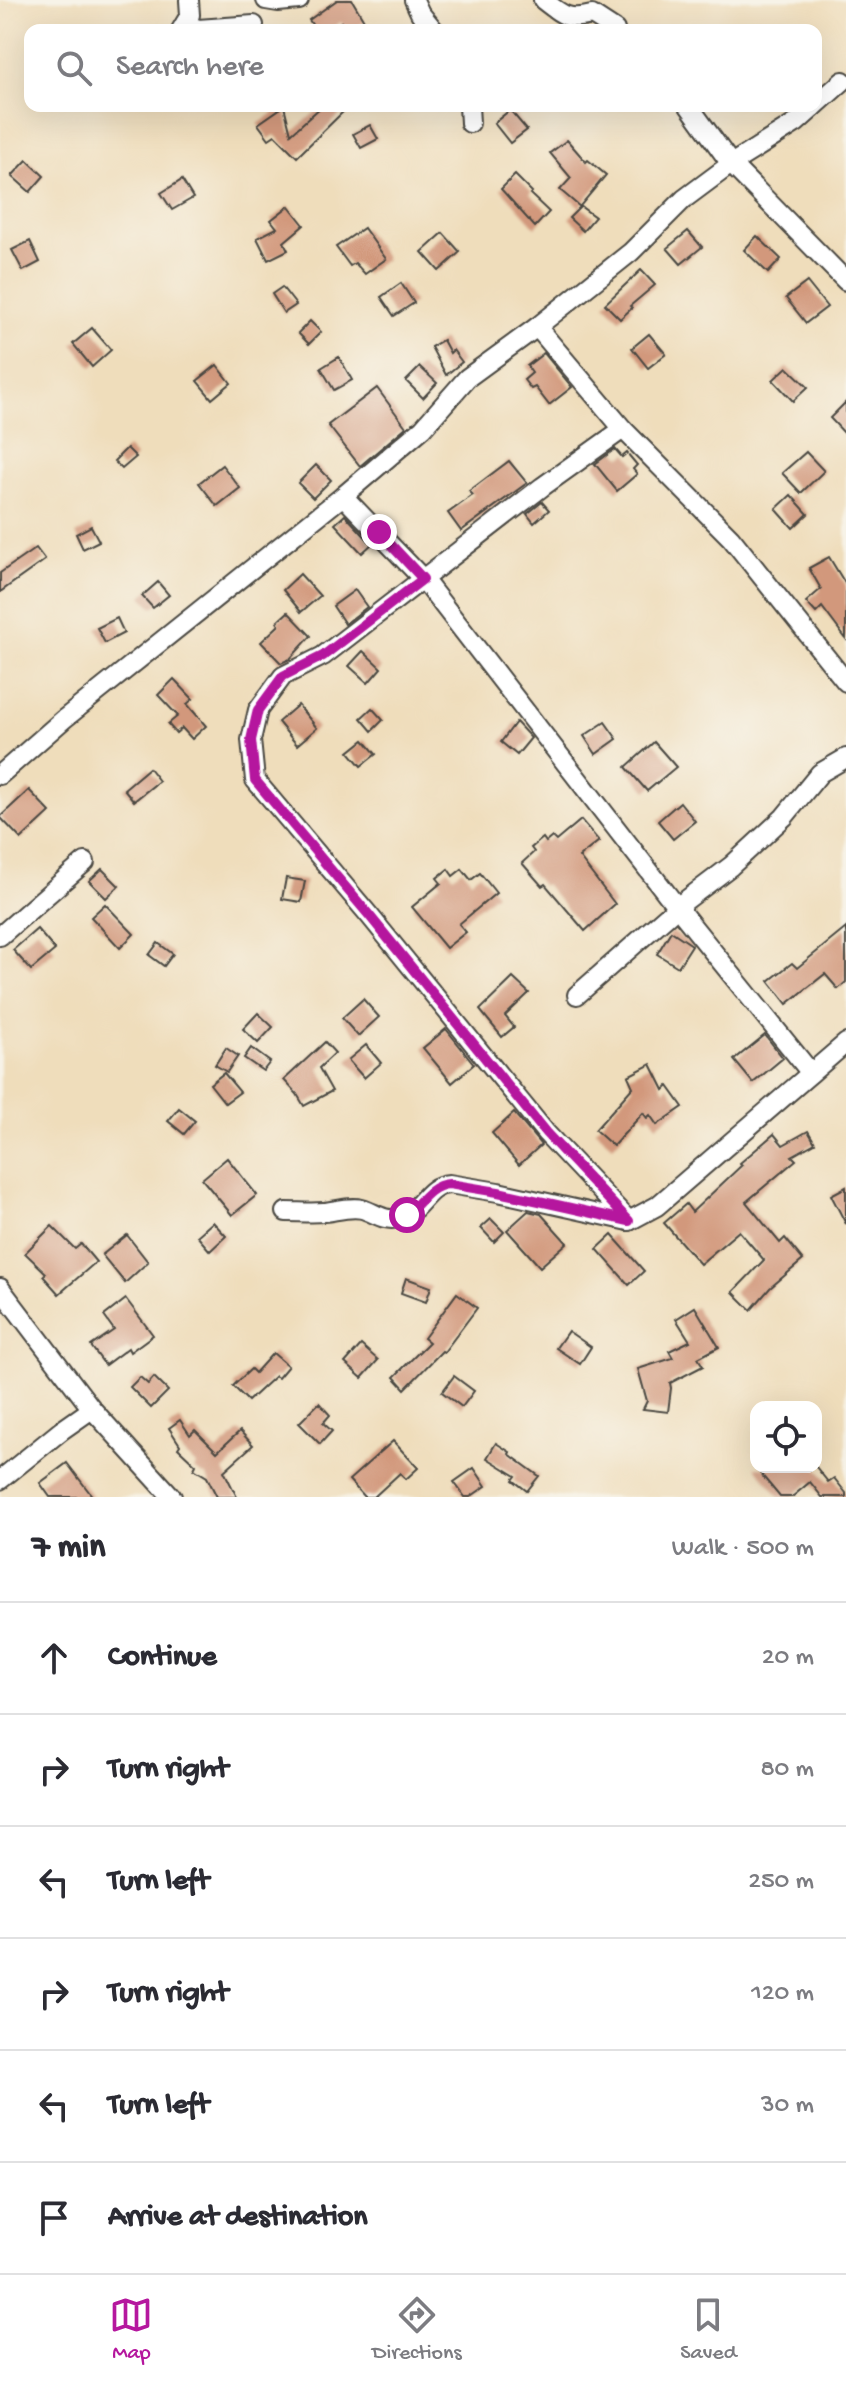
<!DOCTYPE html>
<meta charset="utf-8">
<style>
:root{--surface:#fff;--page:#f7f7f7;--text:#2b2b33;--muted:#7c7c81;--line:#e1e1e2;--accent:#b5179e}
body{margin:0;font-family:"Gochi Hand",sans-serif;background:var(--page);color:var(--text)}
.controls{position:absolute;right:24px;bottom:24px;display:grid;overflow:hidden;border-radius:16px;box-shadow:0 8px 32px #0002}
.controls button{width:72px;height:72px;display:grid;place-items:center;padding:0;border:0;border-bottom:2px solid var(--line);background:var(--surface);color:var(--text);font:40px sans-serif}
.stop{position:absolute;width:24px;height:24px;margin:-18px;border:6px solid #b5179e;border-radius:50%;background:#fff}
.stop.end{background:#b5179e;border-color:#fff;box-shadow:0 2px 8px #0008}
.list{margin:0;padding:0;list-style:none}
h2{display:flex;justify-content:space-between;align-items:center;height:104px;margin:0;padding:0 32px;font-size:34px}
h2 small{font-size:26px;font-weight:400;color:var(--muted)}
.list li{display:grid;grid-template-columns:52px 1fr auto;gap:24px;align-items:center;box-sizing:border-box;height:112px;padding:0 32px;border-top:2px solid var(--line)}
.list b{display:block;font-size:30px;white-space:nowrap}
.list em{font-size:26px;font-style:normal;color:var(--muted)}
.icon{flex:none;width:44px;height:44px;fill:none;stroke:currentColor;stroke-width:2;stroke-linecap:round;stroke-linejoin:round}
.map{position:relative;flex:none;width:846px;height:1497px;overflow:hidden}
.search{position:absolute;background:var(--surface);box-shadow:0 8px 32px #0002;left:24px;right:24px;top:24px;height:88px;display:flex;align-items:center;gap:20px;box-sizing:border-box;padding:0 28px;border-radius:16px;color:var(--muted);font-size:30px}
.sheet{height:776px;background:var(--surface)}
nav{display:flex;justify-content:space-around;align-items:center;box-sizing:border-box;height:112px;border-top:2px solid var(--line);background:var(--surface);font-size:22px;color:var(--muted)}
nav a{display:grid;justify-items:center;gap:4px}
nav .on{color:var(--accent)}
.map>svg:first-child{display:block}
.building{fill:#d2987b}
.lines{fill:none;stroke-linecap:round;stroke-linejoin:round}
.street-casing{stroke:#484641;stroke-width:22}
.street{stroke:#fff;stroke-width:18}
.route{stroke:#b5179e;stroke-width:10}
</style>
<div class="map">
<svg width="846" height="1497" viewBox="0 0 846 1497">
<rect width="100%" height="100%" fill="#f7f3e8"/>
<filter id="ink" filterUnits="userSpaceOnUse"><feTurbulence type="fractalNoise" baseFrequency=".0125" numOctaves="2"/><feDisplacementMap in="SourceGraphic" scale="16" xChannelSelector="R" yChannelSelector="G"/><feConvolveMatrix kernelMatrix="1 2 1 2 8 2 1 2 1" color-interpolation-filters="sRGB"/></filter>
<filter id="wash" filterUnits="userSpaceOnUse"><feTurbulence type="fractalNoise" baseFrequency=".006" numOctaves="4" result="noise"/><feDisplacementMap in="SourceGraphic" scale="32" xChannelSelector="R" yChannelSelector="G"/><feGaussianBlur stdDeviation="1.8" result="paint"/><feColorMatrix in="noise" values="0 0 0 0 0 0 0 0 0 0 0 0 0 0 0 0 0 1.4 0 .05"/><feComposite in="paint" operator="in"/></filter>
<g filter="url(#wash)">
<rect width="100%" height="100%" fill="#efddbb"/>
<g id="blocks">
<g class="building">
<polygon points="337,0 352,0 365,22 349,30 345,30 341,22 330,30 316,30 309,20"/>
<polygon points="284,106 291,134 322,106 349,106 297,157 275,135 269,139 258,124"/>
<polygon points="510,110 527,130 510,143 494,123"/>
<polygon points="370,125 378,139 361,148 353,134"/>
<polygon points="567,140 586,162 588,160 606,175 580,206 595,217 583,231 569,218 580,207 560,190 571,178 550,153"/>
<polygon points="27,160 44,176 30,192 12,176"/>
<polygon points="515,175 532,192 530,194 549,212 535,227 501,189"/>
<polygon points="182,180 193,198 172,210 161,193"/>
<polygon points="289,206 304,225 284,242 288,250 268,260 257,238 277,228 271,220"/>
<polygon points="364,228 386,259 365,274 355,263 350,266 336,247"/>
<polygon points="688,231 702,247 681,264 667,248"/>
<polygon points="443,233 460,252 439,271 422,252"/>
<polygon points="757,236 781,259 768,273 744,250"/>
<polygon points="30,241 40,262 23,271 12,250"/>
<polygon points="641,270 655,285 630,306 632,308 620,319 605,304"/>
<polygon points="807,282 827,307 806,323 786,298"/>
<polygon points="401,283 414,303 394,316 381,297"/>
<polygon points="282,287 296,305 284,313 272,294"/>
<polygon points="310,321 321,332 309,344 298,333"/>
<polygon points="92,328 111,350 92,367 73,344"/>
<polygon points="649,334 666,354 648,368 632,348"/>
<polygon points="443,340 450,353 453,350 462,362 446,375 431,347"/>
<polygon points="544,353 572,387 549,405 535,387 531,389 524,380 532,373 527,366"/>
<polygon points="339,357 352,380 334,390 321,368"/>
<polygon points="217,365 231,383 212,399 197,381"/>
<polygon points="420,367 437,383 423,398 406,381"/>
<polygon points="787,367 808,387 793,401 773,380"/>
<polygon points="377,388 406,427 360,466 328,425"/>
<polygon points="846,402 846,435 830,418"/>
<polygon points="127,448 136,457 122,469 114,461"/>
<polygon points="615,449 622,457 627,453 637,465 633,469 637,474 617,491 595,464"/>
<polygon points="806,452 824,471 801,493 782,473"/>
<polygon points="509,461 527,483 461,531 448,513 473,495 469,491"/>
<polygon points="222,465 240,488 217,506 199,483"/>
<polygon points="316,465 331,480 313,498 298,483"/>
<polygon points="791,495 808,514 793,528 776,509"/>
<polygon points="542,502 549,510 534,523 527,514"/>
<polygon points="345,515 372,544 362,553 335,524"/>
<polygon points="91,526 99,541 83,549 76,534"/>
<polygon points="36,548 45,560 0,592 0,573"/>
<polygon points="829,557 846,585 846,639 822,607 816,613 806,602 821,589 809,568"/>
<polygon points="300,574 320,596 301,612 283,590"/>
<polygon points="158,582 169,595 153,608 142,596"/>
<polygon points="355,590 367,607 345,624 333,606"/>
<polygon points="288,612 311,636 290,659 281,663 261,642 279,625 277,622"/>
<polygon points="117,618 124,633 105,643 97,628"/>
<polygon points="363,651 381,668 368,683 349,666"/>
<polygon points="174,679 193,699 187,704 206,726 192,739 182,728 176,733 168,724 178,716 158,695"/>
<polygon points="298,705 317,728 297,745 278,722"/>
<polygon points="372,708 383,720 372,731 361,718"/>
<polygon points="516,722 531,738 517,755 501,742"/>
<polygon points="605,722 617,739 596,754 584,736"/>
<polygon points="364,740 376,754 361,766 349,752"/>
<polygon points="654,742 676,767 647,791 626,767"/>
<polygon points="149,768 159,781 134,801 124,789"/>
<polygon points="29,790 50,812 21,839 0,817"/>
<polygon points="680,802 695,821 673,839 658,821"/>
<polygon points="581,820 599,841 579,857 615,904 585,931 545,884 542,886 522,863 534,852 531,848 543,838 546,842 552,837 556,841"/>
<polygon points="102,869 119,886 106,898 89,881"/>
<polygon points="448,869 453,876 462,869 471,880 480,873 496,893 459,924 466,932 446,948 412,907 441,883 437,878"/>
<polygon points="286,878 305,881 301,902 282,899"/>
<polygon points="105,904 134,934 120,948 91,917"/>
<polygon points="846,928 846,982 838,989 825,974 787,1004 769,981 792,963 797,968"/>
<polygon points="37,929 55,950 31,970 13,950"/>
<polygon points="671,931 692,945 678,967 657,954"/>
<polygon points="158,943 173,954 164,966 149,955"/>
<polygon points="513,978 529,993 505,1016 514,1027 502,1037 480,1010"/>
<polygon points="363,999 379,1017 358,1036 342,1018"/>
<polygon points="258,1013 273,1027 258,1043 243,1029"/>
<polygon points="446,1029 474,1064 452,1083 423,1048"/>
<polygon points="765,1035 783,1058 753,1083 734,1060"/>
<polygon points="325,1042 335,1053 319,1068 332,1091 304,1106 297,1094 284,1080"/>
<polygon points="366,1045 381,1063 364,1078 348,1060"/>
<polygon points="226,1048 238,1056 227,1072 215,1065"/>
<polygon points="251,1048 270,1062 263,1071 244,1058"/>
<polygon points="651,1064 664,1090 668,1086 683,1107 657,1125 650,1115 647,1118 643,1113 613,1146 595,1130 633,1087 628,1076"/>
<polygon points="224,1073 240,1092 225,1103 210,1084"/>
<polygon points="179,1108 195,1121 184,1134 168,1121"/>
<polygon points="514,1113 541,1145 519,1165 492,1133"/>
<polygon points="808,1131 815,1143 792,1156 796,1160 746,1202 780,1243 785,1238 803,1260 770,1288 751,1310 733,1292 764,1260 739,1231 700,1264 664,1223 686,1204 692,1212 742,1165 740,1163 774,1134 783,1145"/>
<polygon points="227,1158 257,1195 232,1215 202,1179"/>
<polygon points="846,1187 846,1224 831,1195"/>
<polygon points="528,1211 541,1214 567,1243 540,1267 507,1230"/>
<polygon points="491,1219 504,1232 494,1242 481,1228"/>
<polygon points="213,1222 226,1236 210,1251 197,1236"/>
<polygon points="52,1226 75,1249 81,1244 96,1262 59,1294 43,1276 46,1273 25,1253"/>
<polygon points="127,1235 148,1262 125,1283 102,1255"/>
<polygon points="612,1235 644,1271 629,1285 597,1249"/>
<polygon points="406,1278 431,1287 426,1302 401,1293"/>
<polygon points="457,1293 477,1308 444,1352 442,1351 405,1389 394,1377 429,1342 424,1338"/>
<polygon points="126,1299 153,1335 130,1352 128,1348 105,1365 91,1346 114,1330 104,1316"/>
<polygon points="695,1307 719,1347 698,1358 703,1366 670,1383 671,1388 668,1412 643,1409 647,1401 638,1369 673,1358 669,1351 690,1341 676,1319"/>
<polygon points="568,1331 591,1347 580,1364 556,1348"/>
<polygon points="361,1345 378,1360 362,1378 345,1363"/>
<polygon points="273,1353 288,1366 278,1378 275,1376 248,1401 233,1386 251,1369 255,1373"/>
<polygon points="454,1376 474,1391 462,1407 442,1392"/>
<polygon points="140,1377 148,1384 154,1377 168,1391 151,1408 130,1387"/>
<polygon points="319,1403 330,1415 323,1423 332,1431 320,1444 299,1423"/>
<polygon points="180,1420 190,1435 195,1430 217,1452 240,1431 253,1445 224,1471 237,1497 217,1497 207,1477 194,1469 196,1465 178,1448 180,1445 169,1428"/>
<polygon points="393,1441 418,1468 406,1479 400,1473 374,1497 364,1497 349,1480"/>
<polygon points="496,1443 510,1452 509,1454 539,1476 527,1491 513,1480 516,1476 487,1458"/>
<polygon points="67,1463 93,1497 50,1497 40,1483"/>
<polygon points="755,1467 816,1467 828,1482 834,1478 846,1493 846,1497 822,1497 810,1482 792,1497 780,1497"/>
<polygon points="474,1468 486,1486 470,1497 465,1497 454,1482"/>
</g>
</g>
</g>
<g filter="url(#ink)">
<use href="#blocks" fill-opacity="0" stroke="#484641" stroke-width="2"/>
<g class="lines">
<defs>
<g id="street">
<polyline points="266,0 278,2 299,0"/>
<polyline points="414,0 420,13 434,30"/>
<path d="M 543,0 C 562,15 568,21 592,15 L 615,30"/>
<polyline points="185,24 198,29 254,25"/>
<polyline points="181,30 190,15 189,0"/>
<polyline points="816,105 843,81"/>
<polyline points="469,106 470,123"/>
<polyline points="689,106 731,164 846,281"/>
<polyline points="537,327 631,252 684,199 731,164 796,123 815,106"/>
<polyline points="623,429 542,487 323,656 283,676 258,710 251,740 255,780 369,915 546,1133 629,1221"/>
<polyline points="0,775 64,719 343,496"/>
<polyline points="0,936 85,862"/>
<polyline points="577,995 677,907 731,866 784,817 820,773 846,758"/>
<polyline points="811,1073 677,907 423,579 343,496 423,428 467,378 537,327 623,429 731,538 846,682"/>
<path d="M 286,1212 C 299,1212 312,1213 324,1212 C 335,1211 351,1206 362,1209 C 374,1212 384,1222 398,1218 C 420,1214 425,1185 449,1184 L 498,1192 L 629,1221 L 657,1206 L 846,1043"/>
<polyline points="0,1288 92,1409 172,1497"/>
<polyline points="0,1480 62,1430 92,1409"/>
</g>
</defs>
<use href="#street" class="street-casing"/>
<use href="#street" class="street"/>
</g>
</g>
<g class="lines" filter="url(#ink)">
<path class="route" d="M 379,532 L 423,579 L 323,656 L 283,676 L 258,710 L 251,740 L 255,780 L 369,915 L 546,1133 L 629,1221 L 498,1192 L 449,1184 C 430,1185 420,1203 407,1215"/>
</g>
</svg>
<div class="controls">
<button><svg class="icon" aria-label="locate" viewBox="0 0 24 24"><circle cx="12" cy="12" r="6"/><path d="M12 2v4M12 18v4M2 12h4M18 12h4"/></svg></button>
</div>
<div class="stop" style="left:407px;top:1215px"></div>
<div class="stop end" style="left:379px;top:532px"></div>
<div class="search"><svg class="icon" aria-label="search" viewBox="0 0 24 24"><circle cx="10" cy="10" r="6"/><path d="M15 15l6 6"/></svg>Search here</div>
</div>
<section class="sheet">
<h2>7 min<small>Walk · 500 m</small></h2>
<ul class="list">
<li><svg class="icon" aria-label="ahead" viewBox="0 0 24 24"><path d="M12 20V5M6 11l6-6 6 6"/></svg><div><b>Continue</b></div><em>20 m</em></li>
<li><svg class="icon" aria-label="right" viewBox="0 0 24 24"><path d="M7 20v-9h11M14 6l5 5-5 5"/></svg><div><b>Turn right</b></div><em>80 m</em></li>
<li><svg class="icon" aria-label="left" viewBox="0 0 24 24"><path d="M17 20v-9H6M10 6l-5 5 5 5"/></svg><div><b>Turn left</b></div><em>250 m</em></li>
<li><svg class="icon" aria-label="right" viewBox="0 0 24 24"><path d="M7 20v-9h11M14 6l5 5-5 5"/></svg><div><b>Turn right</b></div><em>120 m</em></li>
<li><svg class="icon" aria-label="left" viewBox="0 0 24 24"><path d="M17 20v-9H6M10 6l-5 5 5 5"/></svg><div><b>Turn left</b></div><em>30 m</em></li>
<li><svg class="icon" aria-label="arrive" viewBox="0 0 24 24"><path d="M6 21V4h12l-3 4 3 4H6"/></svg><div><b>Arrive at destination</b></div></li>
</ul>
</section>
<nav>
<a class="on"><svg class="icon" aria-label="map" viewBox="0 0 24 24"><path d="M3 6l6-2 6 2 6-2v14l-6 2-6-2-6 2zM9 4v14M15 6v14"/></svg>Map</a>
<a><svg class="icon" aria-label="directions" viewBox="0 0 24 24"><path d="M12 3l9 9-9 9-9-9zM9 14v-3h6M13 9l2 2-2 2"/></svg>Directions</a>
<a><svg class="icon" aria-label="saved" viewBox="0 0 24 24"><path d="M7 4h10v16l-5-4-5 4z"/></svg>Saved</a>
</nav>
